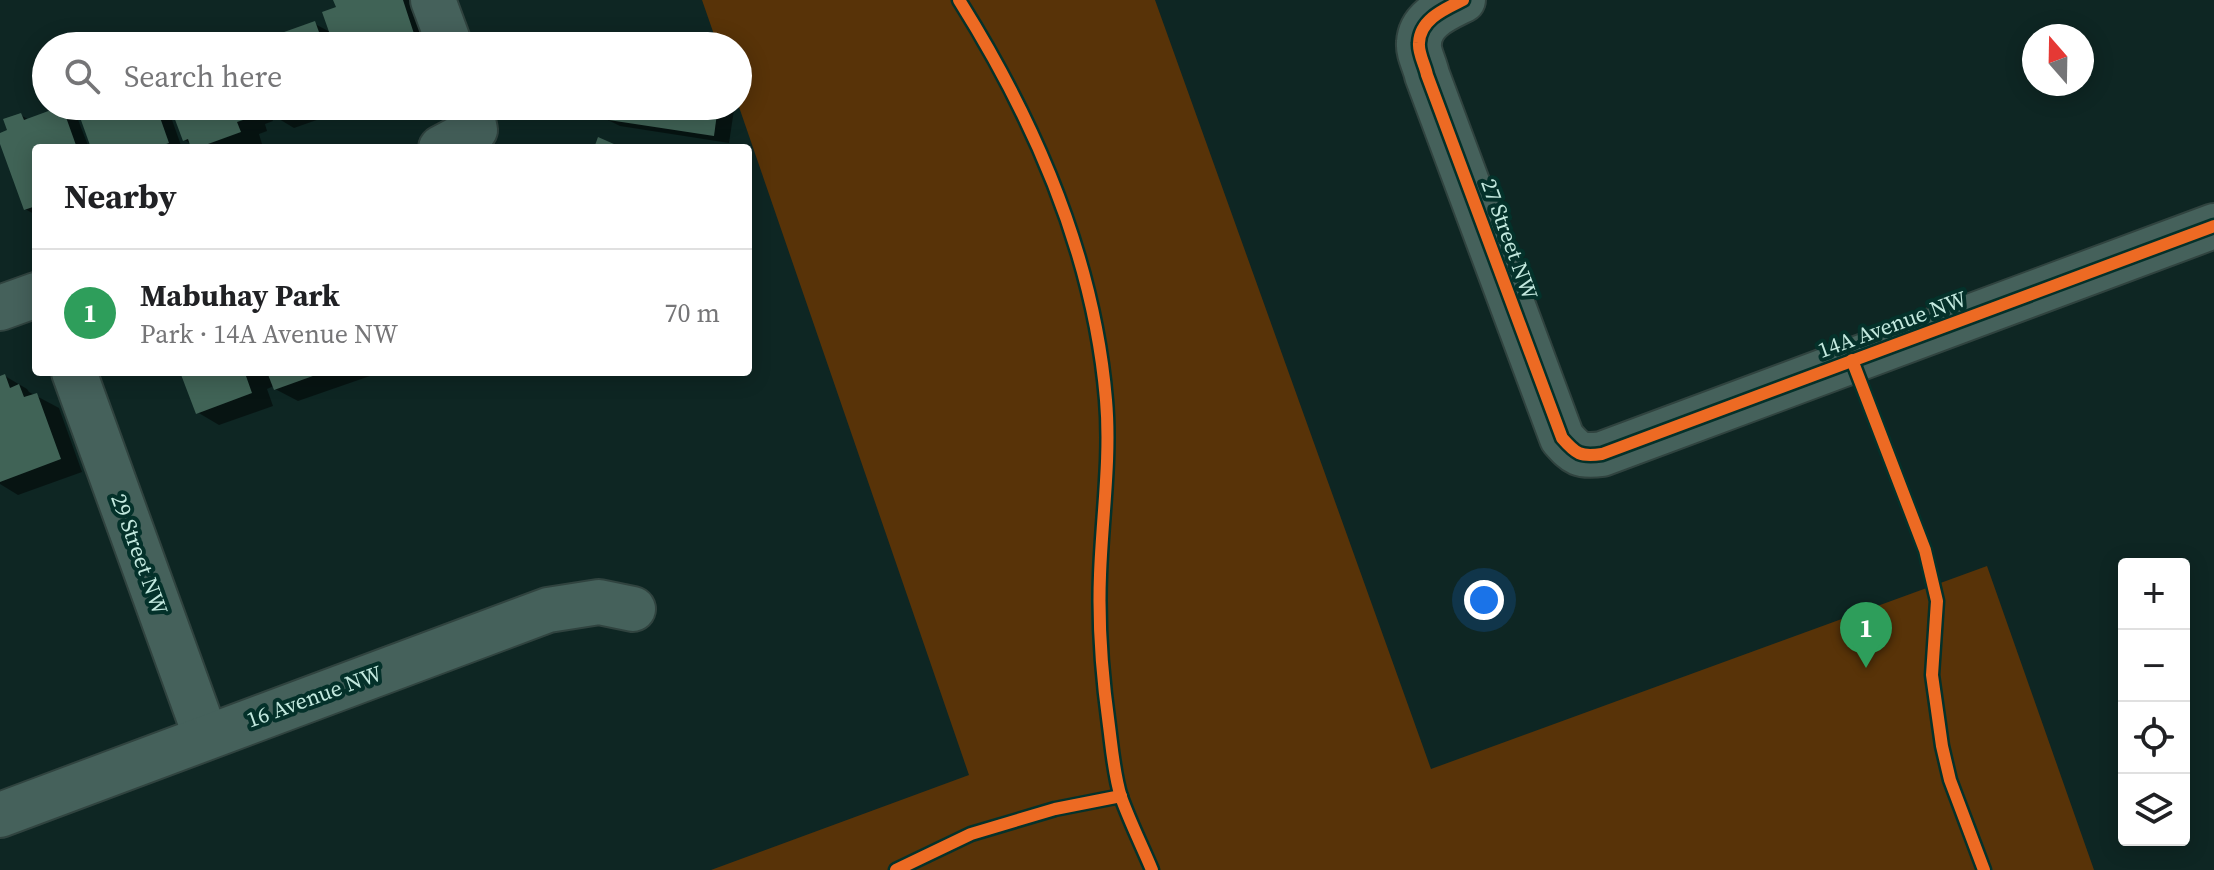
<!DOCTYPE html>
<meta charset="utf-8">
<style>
:root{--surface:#fff;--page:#f2f2f2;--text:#202124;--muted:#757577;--line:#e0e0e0;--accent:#4d5c5a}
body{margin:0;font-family:"Source Serif 4",serif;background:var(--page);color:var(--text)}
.controls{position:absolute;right:24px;bottom:24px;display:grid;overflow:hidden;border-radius:8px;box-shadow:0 4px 20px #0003}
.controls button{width:72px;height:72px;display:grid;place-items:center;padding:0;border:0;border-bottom:2px solid var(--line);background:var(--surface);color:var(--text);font:40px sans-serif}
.compass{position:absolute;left:2022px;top:24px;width:72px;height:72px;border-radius:50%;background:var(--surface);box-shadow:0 4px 20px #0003;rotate:340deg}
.you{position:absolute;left:1484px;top:600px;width:28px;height:28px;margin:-20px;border:6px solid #fff;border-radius:50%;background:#1a73e8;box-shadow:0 0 0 12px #1a73e833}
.badge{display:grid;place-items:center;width:52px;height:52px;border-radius:50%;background:var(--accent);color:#fff;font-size:26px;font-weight:700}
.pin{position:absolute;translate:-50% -66px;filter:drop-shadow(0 2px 4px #0008)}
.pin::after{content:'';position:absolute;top:42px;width:28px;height:24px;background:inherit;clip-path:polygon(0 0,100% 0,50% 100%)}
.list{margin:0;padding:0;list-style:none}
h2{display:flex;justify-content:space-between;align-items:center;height:104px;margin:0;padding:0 32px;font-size:34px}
h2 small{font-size:26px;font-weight:400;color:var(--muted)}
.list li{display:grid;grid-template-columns:52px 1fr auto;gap:24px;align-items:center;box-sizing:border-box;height:128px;padding:0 32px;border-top:2px solid var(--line)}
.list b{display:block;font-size:30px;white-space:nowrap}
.list p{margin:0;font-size:26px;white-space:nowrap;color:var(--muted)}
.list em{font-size:26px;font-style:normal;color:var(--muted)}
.icon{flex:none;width:44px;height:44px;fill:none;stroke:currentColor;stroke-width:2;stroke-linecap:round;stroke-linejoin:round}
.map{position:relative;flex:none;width:2214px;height:870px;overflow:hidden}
.search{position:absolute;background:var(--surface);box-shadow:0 4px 20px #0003;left:32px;top:32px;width:720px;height:88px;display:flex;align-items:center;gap:20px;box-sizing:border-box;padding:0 28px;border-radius:44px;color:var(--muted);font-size:30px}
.panel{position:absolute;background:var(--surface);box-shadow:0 4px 20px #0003;left:32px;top:144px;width:720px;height:232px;border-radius:8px}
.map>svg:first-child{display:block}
.green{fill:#583308}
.shadow{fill:#0007}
.building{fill:#406356}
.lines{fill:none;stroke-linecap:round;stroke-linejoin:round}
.minor-casing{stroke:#30433f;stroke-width:48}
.minor{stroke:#45615b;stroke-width:44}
.cycleway-casing{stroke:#04312a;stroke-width:17}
.cycleway{stroke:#ed6a23;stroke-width:12}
.labels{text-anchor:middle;stroke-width:8;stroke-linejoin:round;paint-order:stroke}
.street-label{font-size:22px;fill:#c3e9df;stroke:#04312a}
</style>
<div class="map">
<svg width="2214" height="870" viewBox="0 0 2214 870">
<rect width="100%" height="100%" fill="#0e2623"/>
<polygon class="green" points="702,0 1155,0 1431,769 1987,566 2094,870 711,870 969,775 738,104 738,46 718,46"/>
<g class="shadow">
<polygon points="336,0 420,0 436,46 250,46 315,24 332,33 338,8"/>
<polygon points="92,106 167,106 182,148 93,148"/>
<polygon points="173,106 347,106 348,109 294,128 279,119 277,115 269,110 273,121 265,124 267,131 259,134 262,144 252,148 193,148 191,144 185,140"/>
<polygon points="606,106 726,106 734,110 729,143 620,126 604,118"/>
<polygon points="62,108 77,117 89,148 36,148 36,215 25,209 0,135 9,132 21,115 29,120"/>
<polygon points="182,372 368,372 370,376 298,401 275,389 274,386 267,389 273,406 219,425 197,412"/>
<polygon points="5,376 27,389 29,392 59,408 82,472 18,495 0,484 0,378"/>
</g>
<g class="building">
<polygon points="333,0 403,0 418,46 334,46 322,12 336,7"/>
<polygon points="315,21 324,46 245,46"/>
<polygon points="62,106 77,148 36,148 36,206 24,210 0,144 0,133 7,130 3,119 21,113 24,120"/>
<polygon points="86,106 156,106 169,143 155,148 91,148 77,109"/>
<polygon points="170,106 251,106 252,109 244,112 246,119 237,122 241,132 197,148 191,148 188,139 183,141"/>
<polygon points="264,106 316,106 277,120 273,108 265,110"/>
<polygon points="604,106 718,106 714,136 602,119"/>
<polygon points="598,137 623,148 594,148"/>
<polygon points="180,372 256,372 246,376 252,393 196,414"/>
<polygon points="267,372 324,372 274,390"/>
<polygon points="5,374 10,388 19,384 24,397 37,393 61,459 0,482 0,376"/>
</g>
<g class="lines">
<defs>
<g id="minor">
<polyline points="433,0 450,46"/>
<path d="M 1463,0 C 1445,9 1420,19 1419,43 C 1418,53 1425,65 1427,75 L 1562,438 C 1576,454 1580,457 1602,454 L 2214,226"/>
<polyline points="441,148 475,130 470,106"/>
<polyline points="0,308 36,295"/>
<polyline points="74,372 206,737"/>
<polyline points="0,815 548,610 599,602 633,609"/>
</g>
</defs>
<use href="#minor" class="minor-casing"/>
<use href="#minor" class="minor"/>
<defs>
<g id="cycleway">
<path d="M 959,0 C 1035,121 1094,256 1106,400 C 1111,458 1102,517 1100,575 C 1098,625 1102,676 1109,726 C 1112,749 1114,775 1121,797 C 1130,822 1142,846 1152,870"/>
<path d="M 1463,0 C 1445,9 1420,19 1419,43 C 1418,53 1425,65 1427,75 L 1562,438 C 1576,454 1580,457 1602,454 L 2214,226"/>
<polyline points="1852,360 1925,550 1937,601 1932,675 1942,746 1950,780 1984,870"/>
<polyline points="896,870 971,834 1055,809 1121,796"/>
</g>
</defs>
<use href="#cycleway" class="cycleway-casing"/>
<use href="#cycleway" class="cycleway"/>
</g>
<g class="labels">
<g class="street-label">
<text transform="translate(1510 239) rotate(70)" y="8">27 Street NW</text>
<text transform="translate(1892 324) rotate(-20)" y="8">14A Avenue NW</text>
<text transform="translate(140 554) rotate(70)" y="8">29 Street NW</text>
<text transform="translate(314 696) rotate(-20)" y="8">16 Avenue NW</text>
</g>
</g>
</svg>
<div class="controls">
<button>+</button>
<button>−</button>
<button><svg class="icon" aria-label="locate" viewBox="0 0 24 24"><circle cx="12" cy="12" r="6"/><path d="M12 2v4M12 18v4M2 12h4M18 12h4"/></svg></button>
<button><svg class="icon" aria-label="layers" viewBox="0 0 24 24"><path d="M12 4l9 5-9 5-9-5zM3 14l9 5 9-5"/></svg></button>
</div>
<svg class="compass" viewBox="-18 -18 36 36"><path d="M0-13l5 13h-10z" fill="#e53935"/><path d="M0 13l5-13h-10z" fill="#757577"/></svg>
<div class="you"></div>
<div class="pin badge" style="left:1866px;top:668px;background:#2e9e5b">1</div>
<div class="search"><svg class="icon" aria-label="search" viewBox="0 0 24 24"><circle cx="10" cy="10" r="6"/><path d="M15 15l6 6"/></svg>Search here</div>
<section class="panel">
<h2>Nearby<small></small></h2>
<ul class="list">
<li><span class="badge" style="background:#2e9e5b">1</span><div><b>Mabuhay Park</b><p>Park · 14A Avenue NW</p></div><em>70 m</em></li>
</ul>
</section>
</div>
